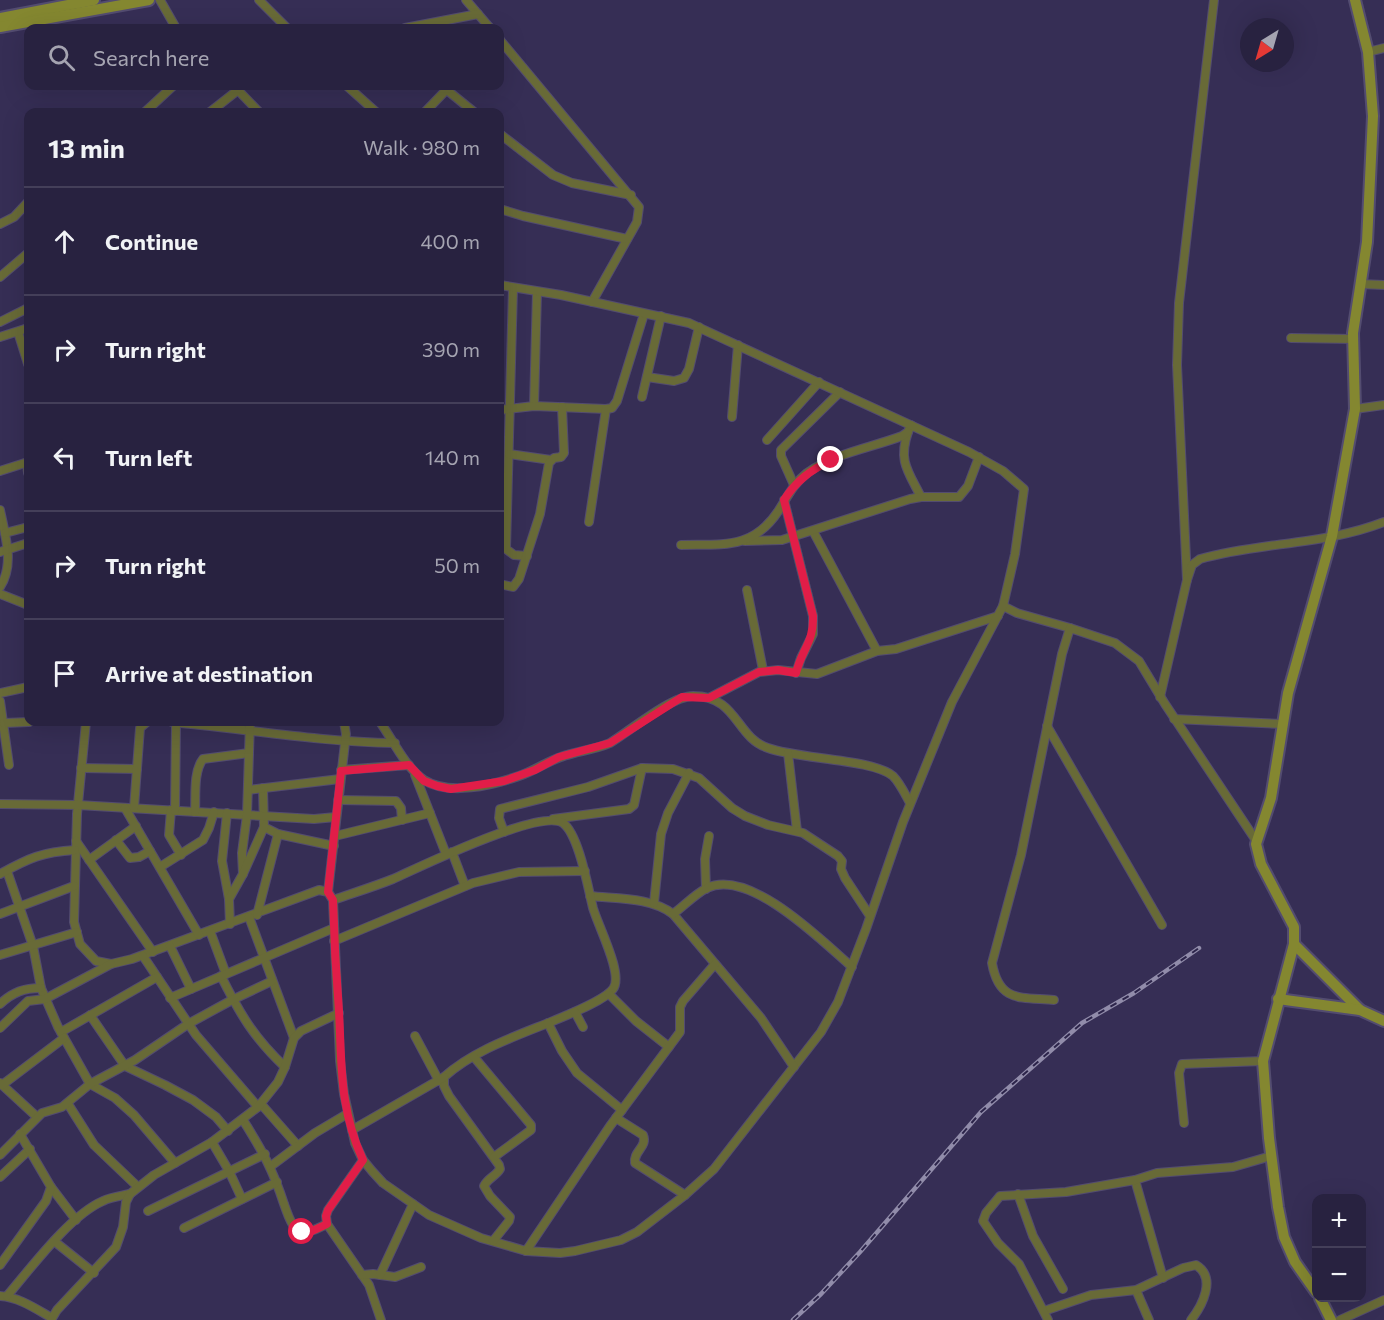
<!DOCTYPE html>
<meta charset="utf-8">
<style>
:root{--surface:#282240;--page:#342f4b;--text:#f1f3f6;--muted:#a5a4b1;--line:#443f59}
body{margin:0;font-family:Commissioner,sans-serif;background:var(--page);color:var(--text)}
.controls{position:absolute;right:18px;bottom:18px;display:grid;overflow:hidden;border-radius:12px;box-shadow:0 6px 24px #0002}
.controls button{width:54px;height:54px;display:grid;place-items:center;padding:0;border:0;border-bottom:2px solid var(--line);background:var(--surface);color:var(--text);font:30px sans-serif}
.compass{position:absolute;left:1240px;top:18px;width:54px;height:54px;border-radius:50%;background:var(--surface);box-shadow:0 6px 24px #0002;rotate:217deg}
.stop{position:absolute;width:18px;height:18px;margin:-14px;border:4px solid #e11d48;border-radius:50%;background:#fff}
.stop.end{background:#e11d48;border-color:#fff;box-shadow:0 2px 6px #0008}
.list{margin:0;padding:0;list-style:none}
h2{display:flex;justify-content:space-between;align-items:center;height:78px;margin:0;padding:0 24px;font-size:26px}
h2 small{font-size:20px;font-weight:400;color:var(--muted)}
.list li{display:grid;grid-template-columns:39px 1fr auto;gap:18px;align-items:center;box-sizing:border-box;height:108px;padding:0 24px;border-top:2px solid var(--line)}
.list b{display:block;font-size:22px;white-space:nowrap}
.list em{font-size:20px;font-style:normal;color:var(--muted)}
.icon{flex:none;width:33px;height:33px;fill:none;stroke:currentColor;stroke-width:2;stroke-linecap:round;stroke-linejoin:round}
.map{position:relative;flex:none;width:1384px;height:1320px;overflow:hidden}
.search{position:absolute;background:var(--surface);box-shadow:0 6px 24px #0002;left:24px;top:24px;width:480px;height:66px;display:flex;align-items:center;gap:15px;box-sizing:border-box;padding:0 21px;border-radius:12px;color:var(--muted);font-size:22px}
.panel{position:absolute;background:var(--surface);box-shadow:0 6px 24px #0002;left:24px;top:108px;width:480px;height:618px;border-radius:12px}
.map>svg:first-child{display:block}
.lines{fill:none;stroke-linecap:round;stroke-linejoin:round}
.street-casing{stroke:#534c70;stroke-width:10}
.secondary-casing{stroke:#534c70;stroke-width:14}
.street{stroke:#686a37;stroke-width:8}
.secondary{stroke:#848730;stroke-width:10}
.rail-casing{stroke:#918caa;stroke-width:4.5}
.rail{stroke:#2c244a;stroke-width:2;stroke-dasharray:7;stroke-linecap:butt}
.route{stroke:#e11d48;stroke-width:8}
</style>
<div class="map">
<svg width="1384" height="1320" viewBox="0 0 1384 1320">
<rect width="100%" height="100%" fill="#362e55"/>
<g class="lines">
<defs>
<g id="street">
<polyline points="160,0 176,28"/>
<polyline points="259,0 287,28"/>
<polyline points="466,0 490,28"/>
<polyline points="405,28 478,14"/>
<polyline points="500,40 639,207 637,222 592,302"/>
<polyline points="1368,52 1384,48"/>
<polyline points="234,86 259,112"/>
<polyline points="347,86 376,112"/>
<polyline points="442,86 474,112"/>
<polyline points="145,112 173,86"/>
<polyline points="210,112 238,90"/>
<polyline points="425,112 450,86"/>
<polyline points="500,134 553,175 572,183 631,195"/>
<polyline points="500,209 523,216 627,239"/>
<polyline points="0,224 14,217 28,202"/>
<polyline points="0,277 28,253"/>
<polyline points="1360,284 1384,285"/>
<polyline points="513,288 506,549 514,555 527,556"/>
<polyline points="0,322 28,308"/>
<polyline points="18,332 28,364"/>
<polyline points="0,337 28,328"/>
<polyline points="1291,338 1354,339"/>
<polyline points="647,377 674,381 684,378 689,369 699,327"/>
<polyline points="642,397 661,316"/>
<polyline points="534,406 537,292"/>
<polyline points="1355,409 1384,405"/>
<polyline points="500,410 534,406 606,409 612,408 617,401 644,314"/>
<polyline points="732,417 738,345"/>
<path d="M 908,432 C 898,461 908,471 921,497"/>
<polyline points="767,440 819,382"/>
<polyline points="509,454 551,460"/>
<polyline points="27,463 28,473"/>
<polyline points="0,471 28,462"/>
<polyline points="794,485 781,456 781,450 840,392"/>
<polyline points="784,500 813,616 813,634 801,658 796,673"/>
<path d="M 0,510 C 5,535 15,564 0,587"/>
<polyline points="589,522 606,409"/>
<polyline points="813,531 877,651"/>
<polyline points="5,533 28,527"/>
<polyline points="745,541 782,540 910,499 921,497 959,497 968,486 979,457"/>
<path d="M 681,545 C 723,544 753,550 779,510 C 788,496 794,483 807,473 C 835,453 870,448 902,436 L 908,432 L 911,425"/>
<polyline points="0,552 28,543"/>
<polyline points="1187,580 1177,365 1179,303 1214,0"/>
<polyline points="500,584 513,587 519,579 540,514 549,463 554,458 561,457 564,453 562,407"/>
<polyline points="747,590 763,670"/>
<polyline points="0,594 28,605"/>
<polyline points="1003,606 1017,613 1070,628"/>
<polyline points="0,693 28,687"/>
<path d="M 1160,697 L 1187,580 L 1192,565 L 1200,559 C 1260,542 1326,545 1384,522"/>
<polyline points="709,698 759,672 778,670 817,674 877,651 896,649 998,616"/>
<polyline points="0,701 9,765"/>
<polyline points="1174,719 1283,724"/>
<polyline points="86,722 77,814 74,922 80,944 96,961 111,964 132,959 319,890 328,892 333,900 340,1061 344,1094 355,1143 363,1160 372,1171 383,1183 429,1215 481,1238 526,1251 560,1253 575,1251 621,1240 637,1232 685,1195 714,1169 821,1032 838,1002 866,929 903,822 952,702 1003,606 1015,554 1024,489 1003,471 969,452 689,323 561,295 500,285"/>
<path d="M 172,722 C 246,729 320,742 395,743"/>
<path d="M 380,722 C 393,740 405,767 424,780 C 449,796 493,785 519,776 C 534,771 546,762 561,757 C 577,751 594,750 610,743 C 630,731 671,696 693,696 C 738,696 735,737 768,748 C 797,759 873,759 893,776 C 900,783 905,794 910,803"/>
<polyline points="4,723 29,722"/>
<polyline points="1047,726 1162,925"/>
<polyline points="788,753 797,831"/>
<polyline points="81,768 137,769"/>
<polyline points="341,770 409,765"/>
<polyline points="415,775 446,854"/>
<polyline points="263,788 264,827 278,834 334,846"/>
<polyline points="248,790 340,779"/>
<polyline points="338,800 396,801 401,808 402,820"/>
<polyline points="0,804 78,805 314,819 336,817"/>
<polyline points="125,808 199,935"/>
<polyline points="134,808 140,728 147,722"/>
<polyline points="171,810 169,835 181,855"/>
<polyline points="175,811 176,722"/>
<path d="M 195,812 C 196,796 193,772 203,759 L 249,753"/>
<polyline points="227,813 222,861 229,899"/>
<polyline points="553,819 629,809 634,805 642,768"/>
<polyline points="504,832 499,818 500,809 588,787 642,768 673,769 699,778 732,808 745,816 768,825 803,833 838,856 842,861 841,869 845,878 870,916"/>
<polyline points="335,836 430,813"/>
<polyline points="116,840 130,858 139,857 150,851"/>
<polyline points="76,841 153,952"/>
<polyline points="452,852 465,886"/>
<polyline points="89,860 136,826"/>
<polyline points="160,867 203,840 209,828 214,812"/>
<polyline points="7,871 33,946 41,988 58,1027 90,1084 115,1098 134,1115 175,1163"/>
<path d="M 0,874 C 29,858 42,852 75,850"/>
<polyline points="243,874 242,853 247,815 250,722"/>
<polyline points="706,889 705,859 709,836"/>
<polyline points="328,892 346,734 344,722"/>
<path d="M 590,896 C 617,899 651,897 673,914 L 761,1018 L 794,1067"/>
<path d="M 333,900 C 353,893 373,887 393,879 C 420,867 540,808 563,823 C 579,835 588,888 593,908 C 598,926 624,975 613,989 C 604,1001 567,1015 553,1021 C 516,1036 474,1050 444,1077 L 444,1086 L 449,1096 L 499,1165 L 500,1169 C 496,1176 488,1178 484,1186 L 490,1196 L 510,1217 L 509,1221 L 493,1241"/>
<polyline points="654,903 661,834 668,813 689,773"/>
<polyline points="0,914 74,886"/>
<path d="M 673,914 C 684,906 695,894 707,888 C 750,868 822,941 852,967"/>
<polyline points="257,915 278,834"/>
<polyline points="249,917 294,1038"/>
<polyline points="230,924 229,899 243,874 264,827"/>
<polyline points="210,931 226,974"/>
<polyline points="334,941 473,883 519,872 585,871"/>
<polyline points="170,946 191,989"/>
<polyline points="0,955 77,932"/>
<polyline points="143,956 196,1035 258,1107"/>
<path d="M 221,976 C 240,1014 254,1038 285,1067"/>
<polyline points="609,994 636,1021 669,1047"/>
<polyline points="170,998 334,928"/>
<path d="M 1054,1000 C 1021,997 999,1003 992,963 L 1021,855 L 1062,654 L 1070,628 L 1115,643 L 1139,661 L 1165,704 L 1257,842"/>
<path d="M 0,1004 C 13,992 24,988 41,988"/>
<polyline points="575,1012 583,1027"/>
<polyline points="90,1015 125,1066 165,1085 193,1100 216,1117 228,1131"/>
<polyline points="548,1023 562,1051 577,1073 622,1110"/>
<polyline points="0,1028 28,1001 45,999 111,964"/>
<polyline points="61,1032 157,977"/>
<polyline points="415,1036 439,1081"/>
<polyline points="474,1057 531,1125 531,1130 494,1157"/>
<polyline points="0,1083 37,1117"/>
<polyline points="2,1085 64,1038"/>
<polyline points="68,1104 94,1145 138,1187"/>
<polyline points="261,1104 298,1146"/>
<path d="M 616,1118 L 643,1135 C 648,1147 633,1151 635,1163 L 685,1195"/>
<path d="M 243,1120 C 262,1150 273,1170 284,1204 C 287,1212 290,1223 296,1229 C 306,1236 318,1228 327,1224"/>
<polyline points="1184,1123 1179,1073 1182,1064 1263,1061"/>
<polyline points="352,1130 444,1077"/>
<polyline points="212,1142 229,1171 242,1199"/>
<polyline points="0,1155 42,1113 62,1107 90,1084 135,1060 188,1024 232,1000 272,981"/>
<polyline points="363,1160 328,1210 326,1216 327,1224 369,1285 381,1320"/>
<polyline points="271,1166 315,1133 347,1114"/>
<polyline points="0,1177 30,1149"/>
<polyline points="1135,1180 1163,1278"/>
<polyline points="51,1187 76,1220"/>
<polyline points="1018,1194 1033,1236 1063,1289"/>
<polyline points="148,1211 265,1154"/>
<polyline points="184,1228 277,1182"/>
<polyline points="54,1241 94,1273"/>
<polyline points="526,1251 610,1126 680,1032 680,1007 683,1001 715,964"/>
<polyline points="0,1265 46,1201 51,1187 20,1134"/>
<polyline points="362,1275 373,1274 395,1277 421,1267"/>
<polyline points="380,1275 413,1204"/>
<polyline points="1136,1290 1149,1320"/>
<path d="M 0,1296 C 19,1297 36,1309 52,1318"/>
<path d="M 7,1296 C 31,1268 70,1215 103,1201 C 111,1197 121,1196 130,1194"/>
<path d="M 1044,1311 L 1091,1295 L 1136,1290 L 1183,1268 L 1196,1265 C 1217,1278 1202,1306 1191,1320"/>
<polyline points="51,1320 57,1310 116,1247 123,1227 126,1202 130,1194 154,1175 212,1142 258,1107 278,1082 285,1067 294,1038 301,1031 339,1013"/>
<polyline points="1048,1320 1019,1264 998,1243 983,1221 986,1213 1000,1196 1066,1192 1135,1180 1157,1173 1233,1167 1271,1156"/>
<polyline points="1340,1320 1384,1300"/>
</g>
<g id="secondary">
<polyline points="0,18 94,0"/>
<polyline points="0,27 149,0"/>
<polyline points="1294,944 1360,1010 1384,1021"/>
<polyline points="1278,999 1360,1010"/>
<polyline points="1316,1292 1295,1262 1284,1237 1278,1207 1269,1138 1263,1061 1294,944 1294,927 1261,864 1256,844 1271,798 1288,693 1332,536 1355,409 1353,333 1367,242 1373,116 1368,52 1355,0"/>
<polyline points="1320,1298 1331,1320"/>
</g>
</defs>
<use href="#street" class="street-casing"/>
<use href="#secondary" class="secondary-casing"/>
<use href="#street" class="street"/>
<use href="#secondary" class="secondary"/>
<defs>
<polyline id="rail" points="793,1320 821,1294 860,1252 981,1112 1082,1023 1134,993 1199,948"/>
</defs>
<use href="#rail" class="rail-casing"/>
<use href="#rail" class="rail"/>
</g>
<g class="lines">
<path class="route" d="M 302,1232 L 310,1232 L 327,1224 L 326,1216 L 328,1210 L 363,1160 C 339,1108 342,1065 339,1011 C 336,974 334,937 333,900 L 328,892 L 341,771 L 409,765 L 424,781 L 437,786 L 451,789 L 504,781 L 535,770 L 559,757 L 610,743 L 682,697 L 709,698 L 759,672 L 778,670 L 796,673 C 802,649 814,642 813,616 L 784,500 C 796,481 811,470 831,460"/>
</g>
</svg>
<div class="controls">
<button>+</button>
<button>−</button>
</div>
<svg class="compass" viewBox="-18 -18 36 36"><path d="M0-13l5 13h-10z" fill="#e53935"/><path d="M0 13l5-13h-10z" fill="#a5a4b1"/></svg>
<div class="stop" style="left:302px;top:1232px"></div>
<div class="stop end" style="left:831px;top:460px"></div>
<div class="search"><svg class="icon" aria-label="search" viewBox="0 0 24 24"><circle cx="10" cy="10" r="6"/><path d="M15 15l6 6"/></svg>Search here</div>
<section class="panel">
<h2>13 min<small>Walk · 980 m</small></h2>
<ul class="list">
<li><svg class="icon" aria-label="ahead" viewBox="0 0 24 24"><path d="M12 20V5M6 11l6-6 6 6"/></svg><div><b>Continue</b></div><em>400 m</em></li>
<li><svg class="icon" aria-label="right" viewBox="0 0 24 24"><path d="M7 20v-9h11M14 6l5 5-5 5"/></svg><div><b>Turn right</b></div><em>390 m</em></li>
<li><svg class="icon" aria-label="left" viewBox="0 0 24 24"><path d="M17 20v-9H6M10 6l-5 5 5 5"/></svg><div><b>Turn left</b></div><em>140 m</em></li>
<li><svg class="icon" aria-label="right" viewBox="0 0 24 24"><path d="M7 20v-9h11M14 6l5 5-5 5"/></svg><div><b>Turn right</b></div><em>50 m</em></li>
<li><svg class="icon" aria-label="arrive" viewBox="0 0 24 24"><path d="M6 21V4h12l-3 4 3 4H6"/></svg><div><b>Arrive at destination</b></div></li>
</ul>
</section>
</div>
